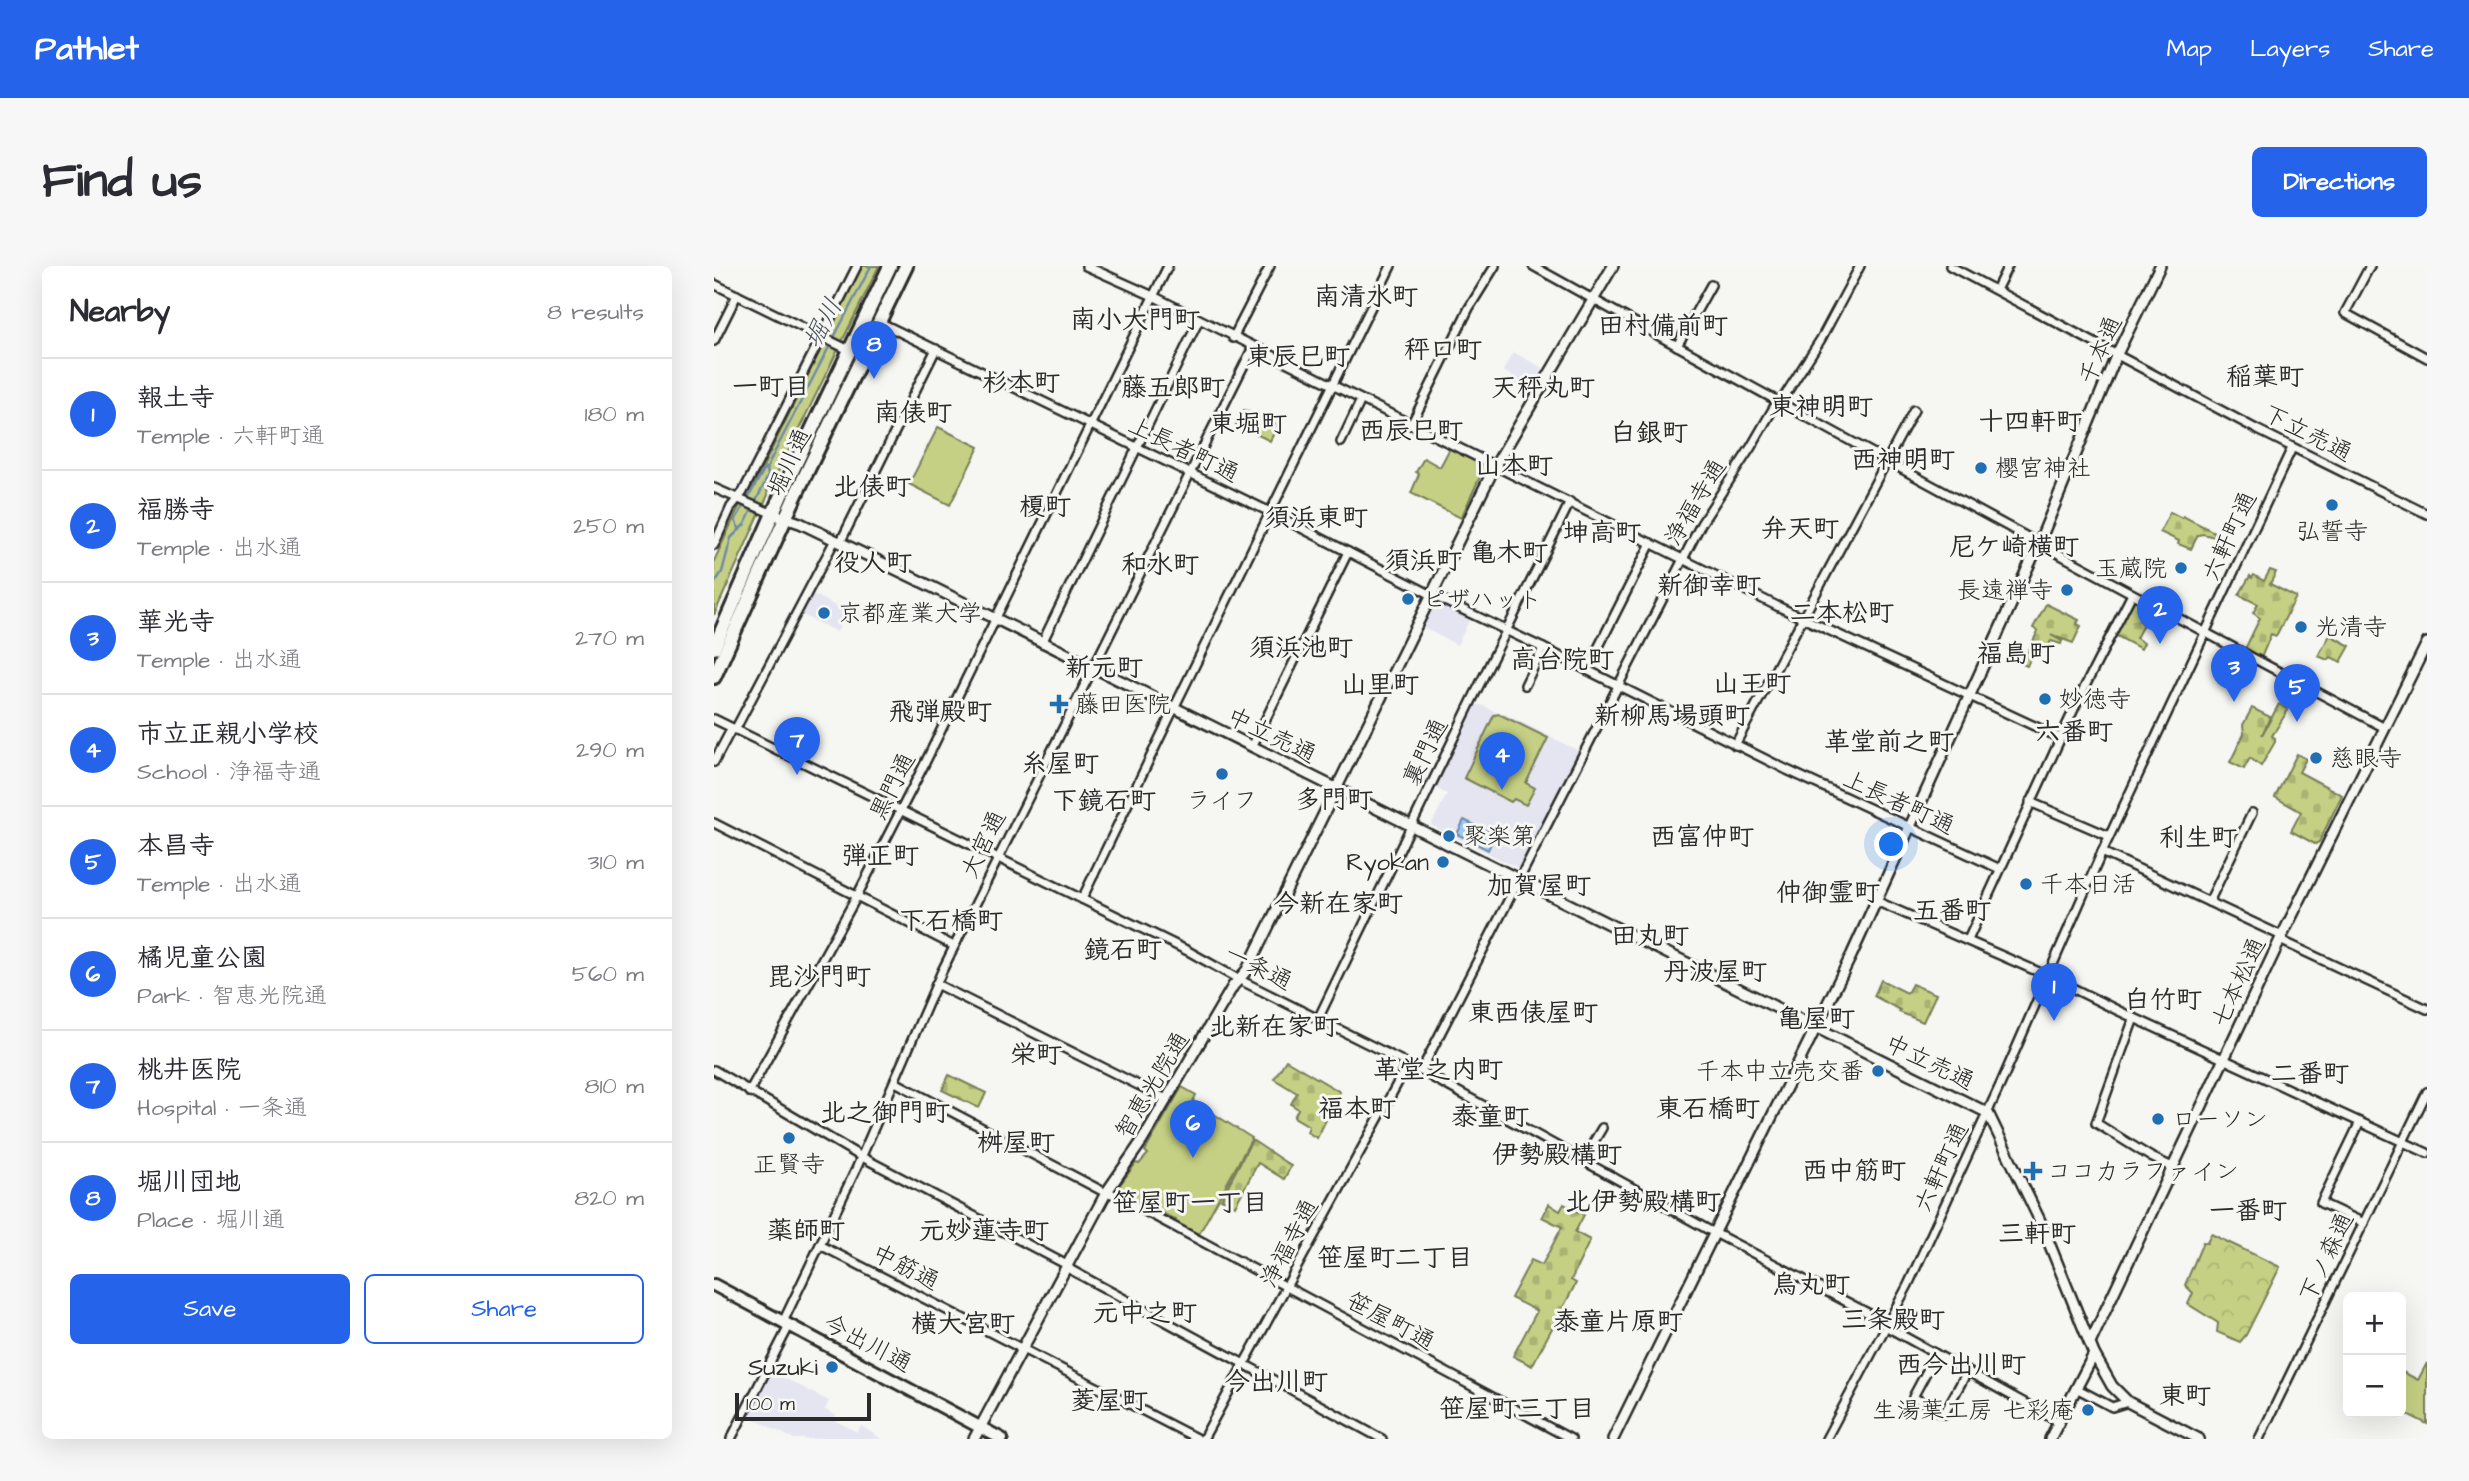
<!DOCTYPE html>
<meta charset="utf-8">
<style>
:root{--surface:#fff;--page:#f7f7f7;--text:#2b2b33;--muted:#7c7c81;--line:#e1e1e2;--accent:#2563eb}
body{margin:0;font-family:"Architects Daughter","Klee One",sans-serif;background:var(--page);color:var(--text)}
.controls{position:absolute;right:21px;bottom:21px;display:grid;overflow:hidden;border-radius:10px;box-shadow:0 7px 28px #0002}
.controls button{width:63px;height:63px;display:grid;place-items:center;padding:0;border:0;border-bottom:2px solid var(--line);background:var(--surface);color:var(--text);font:35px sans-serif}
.scale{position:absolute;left:21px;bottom:18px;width:136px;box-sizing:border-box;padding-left:7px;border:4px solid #2b2b2b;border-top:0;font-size:19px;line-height:24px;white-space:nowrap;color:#2b2b2b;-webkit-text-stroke:5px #f6f6f2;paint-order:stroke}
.you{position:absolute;left:1178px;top:579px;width:24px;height:24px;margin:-18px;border:5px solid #fff;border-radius:50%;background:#1a73e8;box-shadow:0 0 0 10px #1a73e833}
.badge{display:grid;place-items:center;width:46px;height:46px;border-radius:50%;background:var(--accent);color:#fff;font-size:23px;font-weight:700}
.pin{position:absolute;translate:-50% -58px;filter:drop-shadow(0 2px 4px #0008)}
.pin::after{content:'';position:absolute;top:37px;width:24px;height:21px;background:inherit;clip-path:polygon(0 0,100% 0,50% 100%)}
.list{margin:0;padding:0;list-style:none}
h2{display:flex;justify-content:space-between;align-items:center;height:91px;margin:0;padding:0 28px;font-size:30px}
h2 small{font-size:23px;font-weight:400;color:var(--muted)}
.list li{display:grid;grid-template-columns:46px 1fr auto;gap:21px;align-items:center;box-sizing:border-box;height:112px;padding:0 28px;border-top:2px solid var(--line)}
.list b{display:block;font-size:26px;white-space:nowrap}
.list p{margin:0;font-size:23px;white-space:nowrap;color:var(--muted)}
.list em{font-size:23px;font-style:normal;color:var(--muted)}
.actions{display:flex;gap:14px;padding:21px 28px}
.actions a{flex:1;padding:16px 0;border:2px solid var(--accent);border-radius:10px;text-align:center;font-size:24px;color:var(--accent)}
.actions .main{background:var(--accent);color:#fff}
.map{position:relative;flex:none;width:1713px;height:1173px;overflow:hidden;border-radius:10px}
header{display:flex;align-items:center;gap:42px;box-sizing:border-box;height:98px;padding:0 35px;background:var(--accent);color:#fff}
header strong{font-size:33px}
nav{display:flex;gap:38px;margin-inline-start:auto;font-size:24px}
.intro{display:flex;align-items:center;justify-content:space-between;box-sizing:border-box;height:168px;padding:0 42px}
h1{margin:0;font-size:49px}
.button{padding:18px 32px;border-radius:10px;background:var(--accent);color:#fff;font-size:24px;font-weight:700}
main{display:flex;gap:42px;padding:0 42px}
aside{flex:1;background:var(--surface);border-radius:10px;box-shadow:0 7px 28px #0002}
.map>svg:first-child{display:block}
.built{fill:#e5e5f1}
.grass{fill:url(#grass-tufts);stroke:#787e58;stroke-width:2}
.forest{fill:url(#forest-crowns);stroke:#787e58;stroke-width:2}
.cemetery{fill:url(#cemetery-stones);stroke:#787e58;stroke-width:2}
.park{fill:#c5d084;stroke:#787e58;stroke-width:2}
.water{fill:url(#water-ripples);stroke:#708aa6;stroke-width:2}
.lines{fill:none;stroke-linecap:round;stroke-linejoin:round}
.stream{stroke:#708aa6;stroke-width:2.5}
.minor-casing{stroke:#2b2b2b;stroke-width:12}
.tertiary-casing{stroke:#2b2b2b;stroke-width:14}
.secondary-casing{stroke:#2b2b2b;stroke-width:16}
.primary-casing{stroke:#2b2b2b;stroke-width:18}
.minor{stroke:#f6f6f2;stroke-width:7}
.tertiary{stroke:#f6f6f2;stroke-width:9}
.secondary{stroke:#f6f6f2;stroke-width:10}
.primary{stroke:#f6f6f2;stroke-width:12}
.poi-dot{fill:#1f6fb2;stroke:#f6f6f2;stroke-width:2.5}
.labels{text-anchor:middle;stroke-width:6;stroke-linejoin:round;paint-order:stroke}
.street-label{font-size:24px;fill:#2b2b2b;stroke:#f6f6f2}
.poi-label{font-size:24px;fill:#2b2b2b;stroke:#f6f6f2;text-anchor:start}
.neighbourhood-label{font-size:26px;font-weight:bold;fill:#2b2b2b;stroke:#f6f6f2}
.water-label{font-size:26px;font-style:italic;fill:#48535e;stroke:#f6f6f2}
</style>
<header>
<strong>Pathlet</strong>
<nav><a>Map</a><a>Layers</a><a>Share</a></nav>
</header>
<div class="intro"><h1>Find us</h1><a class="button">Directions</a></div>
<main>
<aside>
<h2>Nearby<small>8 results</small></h2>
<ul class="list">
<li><span class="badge">1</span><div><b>報土寺</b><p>Temple · 六軒町通</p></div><em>180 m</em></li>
<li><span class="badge">2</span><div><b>福勝寺</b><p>Temple · 出水通</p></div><em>250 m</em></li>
<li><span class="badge">3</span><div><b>華光寺</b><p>Temple · 出水通</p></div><em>270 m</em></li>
<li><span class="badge">4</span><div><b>市立正親小学校</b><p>School · 浄福寺通</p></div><em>290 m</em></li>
<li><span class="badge">5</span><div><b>本昌寺</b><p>Temple · 出水通</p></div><em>310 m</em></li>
<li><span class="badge">6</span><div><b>橘児童公園</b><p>Park · 智恵光院通</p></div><em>560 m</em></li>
<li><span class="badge">7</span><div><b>桃井医院</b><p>Hospital · 一条通</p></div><em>810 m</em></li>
<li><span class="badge">8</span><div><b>堀川団地</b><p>Place · 堀川通</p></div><em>820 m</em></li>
</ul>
<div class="actions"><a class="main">Save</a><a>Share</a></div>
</aside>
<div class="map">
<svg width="1713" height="1173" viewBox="0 0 1713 1173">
<defs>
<pattern id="grass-tufts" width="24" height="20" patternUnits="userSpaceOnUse" patternTransform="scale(1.75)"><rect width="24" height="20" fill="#c5d084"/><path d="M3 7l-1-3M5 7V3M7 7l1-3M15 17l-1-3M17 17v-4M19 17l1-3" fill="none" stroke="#a9b372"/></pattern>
<pattern id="forest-crowns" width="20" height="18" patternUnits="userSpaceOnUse" patternTransform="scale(1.75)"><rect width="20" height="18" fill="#c5d084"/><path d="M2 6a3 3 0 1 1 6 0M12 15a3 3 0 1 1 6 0" fill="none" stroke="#a9b372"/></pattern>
<pattern id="cemetery-stones" width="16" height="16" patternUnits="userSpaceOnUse" patternTransform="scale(1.75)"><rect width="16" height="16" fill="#c5d084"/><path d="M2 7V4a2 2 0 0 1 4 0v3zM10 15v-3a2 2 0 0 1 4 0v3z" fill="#a9b372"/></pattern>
<pattern id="water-ripples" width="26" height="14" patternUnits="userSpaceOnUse" patternTransform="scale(1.75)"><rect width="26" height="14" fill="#9ecaf8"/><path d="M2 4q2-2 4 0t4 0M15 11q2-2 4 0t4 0" fill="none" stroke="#88aed5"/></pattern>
</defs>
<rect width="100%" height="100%" fill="#f6f6f2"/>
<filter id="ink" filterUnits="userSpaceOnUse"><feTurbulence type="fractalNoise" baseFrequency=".0143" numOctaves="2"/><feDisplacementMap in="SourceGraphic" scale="14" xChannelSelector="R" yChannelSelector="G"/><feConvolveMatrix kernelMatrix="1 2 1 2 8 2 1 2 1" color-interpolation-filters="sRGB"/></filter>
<g filter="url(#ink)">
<g class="built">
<polygon points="799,86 829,102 814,129 800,121 804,113 789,105"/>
<polygon points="97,327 133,346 123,366 86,348"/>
<polygon points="727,336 757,351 743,379 710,362 722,337"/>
<polygon points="759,438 770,440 784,447 785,445 869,487 811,600 806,603 717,559 733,528 719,520"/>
<polygon points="57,1105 115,1135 111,1144 122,1149 120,1154 143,1166 147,1160 168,1173 80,1173 34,1150"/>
</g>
<polygon class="grass" points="530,144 564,159 556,175 522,158"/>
<polygon class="forest" points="1497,968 1566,1001 1532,1069 1526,1076 1503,1066 1504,1057 1474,1038 1479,1027 1471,1019 1489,976 1493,977"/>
<g class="cemetery">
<polygon points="1456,246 1468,252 1469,250 1510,271 1508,273 1489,268 1484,269 1477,283 1464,278 1465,275 1446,266"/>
<polygon points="1556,304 1562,306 1556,318 1582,331 1562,370 1557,368 1547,392 1531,383 1546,352 1539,347 1544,338 1525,329 1536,310 1538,312 1540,309 1550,315"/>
<polygon points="1420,333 1432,340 1425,354 1430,357 1422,372 1430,377 1427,383 1401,369"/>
<polygon points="1332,338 1365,354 1363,358 1367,360 1359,377 1337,369 1348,375 1347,378 1337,375 1334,380 1322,379 1313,400 1308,398 1324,365 1319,362"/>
<polygon points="1616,369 1636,380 1627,396 1617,391 1614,394 1604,390"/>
<polygon points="1565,438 1574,444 1558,470 1561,472 1561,476 1547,500 1536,492 1530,503 1516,496 1530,468 1529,459 1538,442 1556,451 1548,469"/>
<polygon points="1583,488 1592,493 1585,506 1628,529 1605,576 1601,578 1577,565 1587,546 1561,531"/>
<polygon points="1167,714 1193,727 1198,718 1222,728 1209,756 1185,746 1186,744 1160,730"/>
<polygon points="572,794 626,826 603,872 593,866 595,860 580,851 584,843 577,838 583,827 560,813"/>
<polygon points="235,809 272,827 265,842 228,824"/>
<polygon points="538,874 577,900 570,913 544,897 521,940 507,933"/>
<polygon points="835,938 846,945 850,938 870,949 861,966 876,974 857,1014 862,1017 818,1100 799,1090 823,1045 797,1032 817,994 828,999 848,961 828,951"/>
</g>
<g class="park">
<polygon points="148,0 165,0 63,208 60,210 53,224 54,229 0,349 0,295 30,230 40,219"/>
<polygon points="224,161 265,181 236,239 195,218"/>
<polygon points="736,182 769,198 770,202 747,252 697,227 705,208 702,206 710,192 726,201"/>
<polygon points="785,448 834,472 812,517 821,522 812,539 800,533 797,536 750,512 780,449"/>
<polygon points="468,821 482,829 479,835 538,872 484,970 461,957 462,954 446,946 444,949 404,926 403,923 422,897 425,898 434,888 431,885"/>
<polygon points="1713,1097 1713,1158 1687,1145 1687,1105 1704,1114"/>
</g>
<polygon class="water" points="750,554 781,569 774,584 743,568"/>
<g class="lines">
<g class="stream">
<polyline points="26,264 21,255 51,202 53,202"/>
<polyline points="0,318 8,306 17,272 31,258 54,210 53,202 58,191 157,0"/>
</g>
<defs>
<g id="minor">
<polyline points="372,0 439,30 1063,340 1346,472"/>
<path d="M 819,0 C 1101,157 1385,311 1671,462"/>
<polyline points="1236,0 1544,164 1713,248"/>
<polyline points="1656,0 1631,47 1713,92"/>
<polyline points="0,18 135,84"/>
<polyline points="1282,24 1294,0"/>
<polyline points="165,56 556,246 718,329 829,382 1073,504 1286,603"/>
<polyline points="519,72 556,0"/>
<polyline points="0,75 23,29"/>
<polyline points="963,80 997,19"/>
<polyline points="1066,137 1107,73 1146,0"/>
<polyline points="697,159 755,42 781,0"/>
<polyline points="627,176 647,134"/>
<polyline points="0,222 59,248"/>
<polyline points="126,277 222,83"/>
<polyline points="0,279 17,241 29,226 143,0"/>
<polyline points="328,377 485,54"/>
<polyline points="873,404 937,277"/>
<polyline points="811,419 829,382"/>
<polyline points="0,453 474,685 526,714 694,798 993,963 1175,1058"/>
<polyline points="21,464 121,274"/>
<polyline points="1021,479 1200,144"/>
<polyline points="538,481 634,286"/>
<polyline points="0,496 18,462"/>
<polyline points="1316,536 1395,570"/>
<polyline points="0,557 240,680"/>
<polyline points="1388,586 1568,670"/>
<polyline points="368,633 463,436 677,0"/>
<polyline points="1162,635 1334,710 1405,745 1713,887"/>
<polyline points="1495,636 1538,547"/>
<polyline points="1254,674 1365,432 1418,328"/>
<polyline points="1566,674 1713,743"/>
<polyline points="222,718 452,833"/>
<polyline points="1420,752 1382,857 1437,891 1458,901"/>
<polyline points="604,753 758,434 856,236"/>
<polyline points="0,804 146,890 353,999 357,1004 668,1173"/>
<polyline points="707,805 987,258 1037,181 1063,136"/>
<polyline points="181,816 392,927 399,928 857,1173"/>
<polyline points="35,826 143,630 211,497 454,0"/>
<polyline points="1646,856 1607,937 1650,957"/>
<polyline points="869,894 888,862"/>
<polyline points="106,979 484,1173"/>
<polyline points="1173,1061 1345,1156"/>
<polyline points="1222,1088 1199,1131 1230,1148 1253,1106"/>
<polyline points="1362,1122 1398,1141 1414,1136"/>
<polyline points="17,1173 74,1062 69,1056 143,901 228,705 539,81"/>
<polyline points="489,1173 694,798"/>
<polyline points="1112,1173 1194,1019 1287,817 1388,586 1578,182"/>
<polyline points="1545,1173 1713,826"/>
</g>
<g id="tertiary">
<polyline points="59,248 86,257 210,317 1274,847 1327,957 1380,1088 1398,1120 1414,1136 1485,1173"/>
<polyline points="1377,1075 1566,674 1713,377"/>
<polyline points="260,1173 392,927 428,875 519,720 533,704 781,200 899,0"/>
<polyline points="899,1173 1138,688 1325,277 1403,88 1446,0"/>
<polyline points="1336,1173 1380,1088"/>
</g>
<polyline id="secondary" points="0,1019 288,1173"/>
<g id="primary">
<polyline points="0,382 72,218 176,0"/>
<polyline points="0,411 84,224 192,0"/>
</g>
</defs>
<use href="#minor" class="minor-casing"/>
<use href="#tertiary" class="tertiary-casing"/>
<use href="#secondary" class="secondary-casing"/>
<use href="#primary" class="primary-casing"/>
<use href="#minor" class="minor"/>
<use href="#tertiary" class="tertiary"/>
<use href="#secondary" class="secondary"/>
<use href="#primary" class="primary"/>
</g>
</g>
<g class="poi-dot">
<circle cx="1267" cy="202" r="7"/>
<circle cx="1618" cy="239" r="7"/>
<circle cx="1467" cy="302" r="7"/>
<circle cx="1353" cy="324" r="7"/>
<circle cx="694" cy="333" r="7"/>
<circle cx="110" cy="347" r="7"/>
<circle cx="1587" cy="361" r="7"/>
<circle cx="1331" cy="433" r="7"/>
<path d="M341.5 427.5h7v7h7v7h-7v7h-7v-7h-7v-7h7z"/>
<circle cx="1602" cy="492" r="7"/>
<circle cx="508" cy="508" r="7"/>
<circle cx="735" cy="570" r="7"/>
<circle cx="729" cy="596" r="7"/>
<circle cx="1312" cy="618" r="7"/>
<circle cx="1164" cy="805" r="7"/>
<circle cx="1444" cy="853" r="7"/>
<circle cx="75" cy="872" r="7"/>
<path d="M1315.5 894.5h7v7h7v7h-7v7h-7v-7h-7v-7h7z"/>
<circle cx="118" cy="1101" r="7"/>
<circle cx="1374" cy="1144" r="7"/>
</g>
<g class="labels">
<g class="street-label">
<text transform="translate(1386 84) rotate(-66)" y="8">千本通</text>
<text transform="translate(1594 167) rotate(27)" y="8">下立売通</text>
<text transform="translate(470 183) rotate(26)" y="8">上長者町通</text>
<text transform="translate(75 196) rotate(-65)" y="8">堀川通</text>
<text transform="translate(981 236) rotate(-59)" y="8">浄福寺通</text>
<text transform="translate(1515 270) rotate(-65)" y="8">六軒町通</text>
<text transform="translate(558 469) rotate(26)" y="8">中立売通</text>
<text transform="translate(711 486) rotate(-64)" y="8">裏門通</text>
<text transform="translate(178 520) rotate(-63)" y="8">黒門通</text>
<text transform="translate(1185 536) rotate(25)" y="8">上長者町通</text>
<text transform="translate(269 578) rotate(-64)" y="8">大宮通</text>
<text transform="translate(545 701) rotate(27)" y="8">一条通</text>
<text transform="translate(1524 716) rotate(-65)" y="8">七本松通</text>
<text transform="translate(1216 796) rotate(26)" y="8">中立売通</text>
<text transform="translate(438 819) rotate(-59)" y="8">智恵光院通</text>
<text transform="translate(1227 901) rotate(-65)" y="8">六軒町通</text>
<text transform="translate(575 977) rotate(-62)" y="8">浄福寺通</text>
<text transform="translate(1612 991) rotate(-65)" y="8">下ノ森通</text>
<text transform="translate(192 1001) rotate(27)" y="8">中筋通</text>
<text transform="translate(677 1055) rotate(28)" y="8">笹屋町通</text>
<text transform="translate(154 1077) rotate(28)" y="8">今出川通</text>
</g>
<g class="poi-label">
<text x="1281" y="210">櫻宮神社</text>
<text x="1618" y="273" text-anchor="middle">弘誓寺</text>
<text x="1453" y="310" text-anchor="end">玉蔵院</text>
<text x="1339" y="332" text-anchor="end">長遠禅寺</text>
<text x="708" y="341">ピザハット</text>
<text x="124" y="355">京都産業大学</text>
<text x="1601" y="369">光清寺</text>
<text x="1345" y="441">妙徳寺</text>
<text x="361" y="446">藤田医院</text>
<text x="1616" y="500">慈眼寺</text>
<text x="508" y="542" text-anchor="middle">ライフ</text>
<text x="749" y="578">聚楽第</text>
<text x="715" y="604" text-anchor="end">Ryokan</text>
<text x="1326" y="626">千本日活</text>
<text x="1150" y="813" text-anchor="end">千本中立売交番</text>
<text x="1458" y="861">ローソン</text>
<text x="75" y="906" text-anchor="middle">正賢寺</text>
<text x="1333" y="913">ココカラファイン</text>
<text x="104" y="1109" text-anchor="end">Suzuki</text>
<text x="1360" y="1152" text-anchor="end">生湯葉工房 七彩庵</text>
</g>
<g class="neighbourhood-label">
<text x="652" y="39">南清水町</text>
<text x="421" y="62">南小大門町</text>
<text x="949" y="68">田村備前町</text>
<text x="729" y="92">秤口町</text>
<text x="584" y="99">東辰巳町</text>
<text x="1551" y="119">稲葉町</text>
<text x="307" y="125">杉本町</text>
<text x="57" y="129">一町目</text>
<text x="459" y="130">藤五郎町</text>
<text x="829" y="130">天秤丸町</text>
<text x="1107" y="149">東神明町</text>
<text x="199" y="155">南俵町</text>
<text x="1316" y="164">十四軒町</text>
<text x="534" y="166">東堀町</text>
<text x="697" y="173">西辰巳町</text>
<text x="935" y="175">白銀町</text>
<text x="1189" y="202">西神明町</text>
<text x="800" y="208">山本町</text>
<text x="158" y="229">北俵町</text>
<text x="331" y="249">榎町</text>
<text x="602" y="260">須浜東町</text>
<text x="1086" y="271">弁天町</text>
<text x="888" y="275">坤高町</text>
<text x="1300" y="289">尼ケ崎横町</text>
<text x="795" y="295">亀木町</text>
<text x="709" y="303">須浜町</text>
<text x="159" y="305">役人町</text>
<text x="446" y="307">和水町</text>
<text x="995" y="328">新御幸町</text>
<text x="1128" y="355">二本松町</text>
<text x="587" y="390">須浜池町</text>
<text x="1302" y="396">福島町</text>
<text x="848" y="402">高台院町</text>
<text x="390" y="410">新元町</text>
<text x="1038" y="426">山王町</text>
<text x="666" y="427">山里町</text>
<text x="226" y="454">飛弾殿町</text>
<text x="958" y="458">新柳馬場頭町</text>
<text x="1360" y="474">六番町</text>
<text x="1175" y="484">革堂前之町</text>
<text x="346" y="506">糸屋町</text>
<text x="620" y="542">多門町</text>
<text x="390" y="543">下鏡石町</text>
<text x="988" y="579">西富仲町</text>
<text x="1484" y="580">利生町</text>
<text x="166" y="598">弾正町</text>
<text x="825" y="628">加賀屋町</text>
<text x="1114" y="635">仲御霊町</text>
<text x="624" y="646">今新在家町</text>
<text x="1238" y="653">五番町</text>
<text x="237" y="663">下石橋町</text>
<text x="936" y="678">田丸町</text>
<text x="409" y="692">鏡石町</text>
<text x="1001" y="714">丹波屋町</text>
<text x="105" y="719">毘沙門町</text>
<text x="1449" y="742">白竹町</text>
<text x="819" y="755">東西俵屋町</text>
<text x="1102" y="761">亀屋町</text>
<text x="560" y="769">北新在家町</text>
<text x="322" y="797">栄町</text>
<text x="724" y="812">革堂之内町</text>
<text x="1596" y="816">二番町</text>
<text x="643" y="851">福本町</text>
<text x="994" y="851">東石橋町</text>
<text x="171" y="855">北之御門町</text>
<text x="776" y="859">泰童町</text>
<text x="302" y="885">桝屋町</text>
<text x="843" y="897">伊勢殿構町</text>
<text x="1140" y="913">西中筋町</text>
<text x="929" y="944">北伊勢殿構町</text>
<text x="476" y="945">笹屋町一丁目</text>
<text x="1534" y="953">一番町</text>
<text x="92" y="973">薬師町</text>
<text x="270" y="973">元妙蓮寺町</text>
<text x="1323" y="976">三軒町</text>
<text x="681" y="1000">笹屋町二丁目</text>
<text x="1097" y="1027">烏丸町</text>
<text x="431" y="1055">元中之町</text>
<text x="1179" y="1062">三条殿町</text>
<text x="904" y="1064">泰童片原町</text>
<text x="249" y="1066">横大宮町</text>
<text x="1247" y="1107">西今出川町</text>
<text x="562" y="1124">今出川町</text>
<text x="1471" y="1138">東町</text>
<text x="395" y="1143">菱屋町</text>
<text x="803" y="1151">笹屋町三丁目</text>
</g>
<g class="water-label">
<text transform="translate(108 57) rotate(-62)" y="9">堀川</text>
</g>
</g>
</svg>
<div class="controls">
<button>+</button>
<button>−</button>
</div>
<div class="scale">100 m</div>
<div class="you"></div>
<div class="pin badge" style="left:1340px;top:755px">1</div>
<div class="pin badge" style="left:1446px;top:378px">2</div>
<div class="pin badge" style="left:1520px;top:436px">3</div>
<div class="pin badge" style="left:788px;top:524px">4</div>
<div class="pin badge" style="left:1583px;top:456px">5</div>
<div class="pin badge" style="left:479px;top:892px">6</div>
<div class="pin badge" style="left:83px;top:509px">7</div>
<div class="pin badge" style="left:160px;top:113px">8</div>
</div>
</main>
